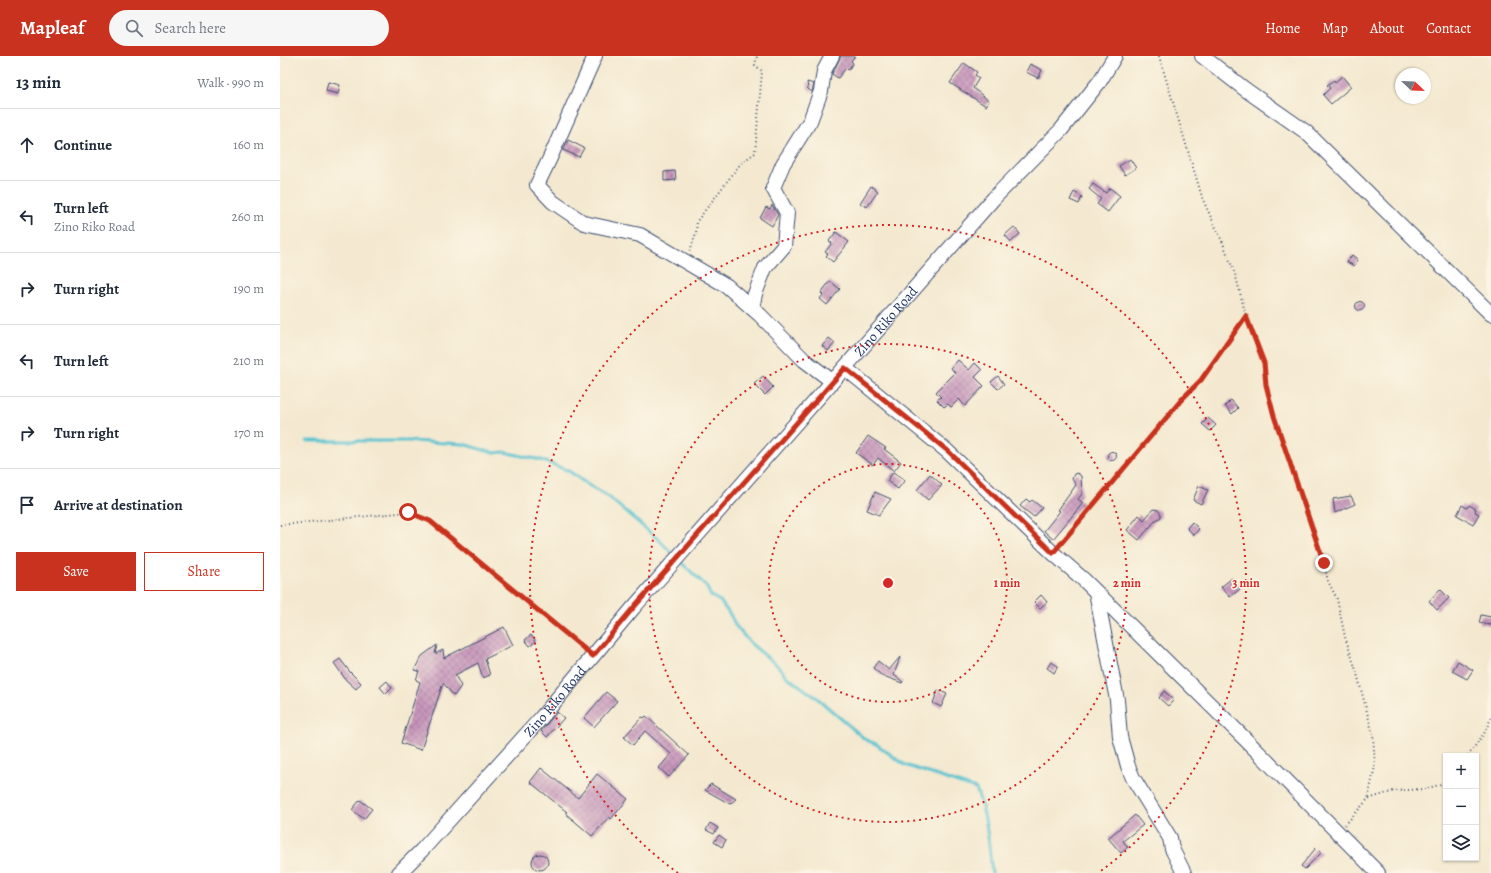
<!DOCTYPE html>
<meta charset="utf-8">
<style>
:root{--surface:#fff;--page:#f6f6f7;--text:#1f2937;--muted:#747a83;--line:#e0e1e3;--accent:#c8321e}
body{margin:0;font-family:Alegreya,serif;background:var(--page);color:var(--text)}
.controls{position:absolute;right:12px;bottom:12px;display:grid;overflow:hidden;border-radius:0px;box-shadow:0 1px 3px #0004}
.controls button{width:36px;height:36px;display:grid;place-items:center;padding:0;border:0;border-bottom:1px solid var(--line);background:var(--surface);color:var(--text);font:20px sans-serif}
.compass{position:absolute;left:1115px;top:12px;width:36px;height:36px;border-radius:50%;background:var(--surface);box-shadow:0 1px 3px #0004;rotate:113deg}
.stop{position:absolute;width:12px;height:12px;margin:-9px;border:3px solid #c8321e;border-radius:50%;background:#fff}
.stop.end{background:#c8321e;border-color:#fff;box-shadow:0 1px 4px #0008}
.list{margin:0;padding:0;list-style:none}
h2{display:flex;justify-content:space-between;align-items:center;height:52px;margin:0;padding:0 16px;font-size:17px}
h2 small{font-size:13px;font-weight:400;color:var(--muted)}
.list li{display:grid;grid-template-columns:26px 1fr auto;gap:12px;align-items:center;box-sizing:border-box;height:72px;padding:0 16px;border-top:1px solid var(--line)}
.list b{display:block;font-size:15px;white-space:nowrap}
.list p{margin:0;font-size:13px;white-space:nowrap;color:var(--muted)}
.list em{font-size:13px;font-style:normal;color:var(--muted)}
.actions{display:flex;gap:8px;padding:12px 16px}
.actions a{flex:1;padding:9px 0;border:1px solid var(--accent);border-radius:0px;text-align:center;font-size:14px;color:var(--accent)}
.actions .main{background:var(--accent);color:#fff}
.icon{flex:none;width:22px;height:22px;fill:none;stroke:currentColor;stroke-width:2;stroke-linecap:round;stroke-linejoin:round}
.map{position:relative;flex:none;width:1211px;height:817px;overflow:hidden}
header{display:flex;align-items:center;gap:24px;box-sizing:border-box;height:56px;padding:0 20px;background:var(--accent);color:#fff}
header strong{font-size:19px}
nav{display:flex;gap:22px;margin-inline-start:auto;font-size:14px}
.search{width:280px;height:36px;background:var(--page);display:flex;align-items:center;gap:10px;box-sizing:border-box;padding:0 14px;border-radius:22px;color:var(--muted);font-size:15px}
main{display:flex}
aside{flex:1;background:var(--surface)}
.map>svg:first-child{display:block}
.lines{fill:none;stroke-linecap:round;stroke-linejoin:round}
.stream{stroke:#57c2d2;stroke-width:3}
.building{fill:url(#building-cross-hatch)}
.minor-casing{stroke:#3c4b6f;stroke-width:16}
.path{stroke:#3c4b6f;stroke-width:2;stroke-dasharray:1 3;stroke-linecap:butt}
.minor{stroke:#fff;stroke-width:14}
.route{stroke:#c8321e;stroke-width:5}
.ring{fill:none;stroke:#d62828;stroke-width:2;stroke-dasharray:2 4}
.labels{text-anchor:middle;stroke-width:3;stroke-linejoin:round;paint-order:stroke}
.street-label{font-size:14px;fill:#1b2f5e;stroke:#fcf5e5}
.centre{fill:#d62828;stroke:#fcf5e5;stroke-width:2}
.ring-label{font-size:12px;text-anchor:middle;font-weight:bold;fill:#d62828;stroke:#fcf5e5;stroke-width:3;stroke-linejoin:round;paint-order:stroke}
</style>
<header>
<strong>Mapleaf</strong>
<div class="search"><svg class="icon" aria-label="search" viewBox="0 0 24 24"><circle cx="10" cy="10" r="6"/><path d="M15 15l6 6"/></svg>Search here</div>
<nav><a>Home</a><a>Map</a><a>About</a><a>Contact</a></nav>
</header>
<main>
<aside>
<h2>13 min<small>Walk · 990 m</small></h2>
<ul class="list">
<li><svg class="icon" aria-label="ahead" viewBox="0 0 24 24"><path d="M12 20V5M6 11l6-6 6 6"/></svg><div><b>Continue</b></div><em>160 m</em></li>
<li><svg class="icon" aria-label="left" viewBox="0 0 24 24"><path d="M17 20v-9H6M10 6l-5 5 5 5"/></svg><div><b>Turn left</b><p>Zino Riko Road</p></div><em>260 m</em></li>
<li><svg class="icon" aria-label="right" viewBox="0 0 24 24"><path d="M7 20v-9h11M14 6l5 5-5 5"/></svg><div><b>Turn right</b></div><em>190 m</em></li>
<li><svg class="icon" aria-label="left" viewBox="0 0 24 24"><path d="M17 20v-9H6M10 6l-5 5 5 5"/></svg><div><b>Turn left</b></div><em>210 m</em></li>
<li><svg class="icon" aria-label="right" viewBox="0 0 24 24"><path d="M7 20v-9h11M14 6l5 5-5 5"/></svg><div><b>Turn right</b></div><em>170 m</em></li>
<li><svg class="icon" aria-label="arrive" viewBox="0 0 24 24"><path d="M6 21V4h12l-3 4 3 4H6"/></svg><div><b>Arrive at destination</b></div></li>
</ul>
<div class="actions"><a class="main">Save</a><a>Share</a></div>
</aside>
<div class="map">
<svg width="1211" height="817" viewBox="0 0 1211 817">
<defs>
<pattern id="building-cross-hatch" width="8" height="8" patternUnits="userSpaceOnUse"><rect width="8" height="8" fill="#c896bc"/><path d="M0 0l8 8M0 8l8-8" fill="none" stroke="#a27b9c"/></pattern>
</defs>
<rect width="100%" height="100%" fill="#fcf5e5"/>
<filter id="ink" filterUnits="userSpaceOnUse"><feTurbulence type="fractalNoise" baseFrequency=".025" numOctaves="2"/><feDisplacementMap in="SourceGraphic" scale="8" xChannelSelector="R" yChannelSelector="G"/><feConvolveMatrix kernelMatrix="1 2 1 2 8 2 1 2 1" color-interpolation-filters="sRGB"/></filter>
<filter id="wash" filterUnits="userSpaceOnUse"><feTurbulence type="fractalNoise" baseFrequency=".012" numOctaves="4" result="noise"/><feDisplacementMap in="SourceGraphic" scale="16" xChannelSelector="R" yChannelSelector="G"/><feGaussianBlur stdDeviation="0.9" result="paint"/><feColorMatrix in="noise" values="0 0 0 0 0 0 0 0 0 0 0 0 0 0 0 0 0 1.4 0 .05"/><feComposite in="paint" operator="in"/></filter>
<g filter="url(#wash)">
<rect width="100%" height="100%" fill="#f4e9d0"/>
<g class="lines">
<g class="stream">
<polyline points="26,385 131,385 183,388 214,397 224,396 261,404 289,415 308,429 326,439 380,485 395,500"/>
<path d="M 400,505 L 426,530 L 431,540 L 440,545 L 451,560 L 455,569 L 470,587 L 499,611 L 506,620 L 537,642 L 586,684 L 596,688 L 625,709 L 696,733 C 707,760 709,788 712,817"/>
</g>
</g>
<g id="blocks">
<g class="building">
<polygon points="561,0 575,0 571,5 573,7 568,14 566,12 558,22 552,18"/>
<polygon points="684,7 697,16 695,19 699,22 693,32 709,45 706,50 670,27"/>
<polygon points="750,8 762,14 758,22 746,16"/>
<polygon points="1062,20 1071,31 1051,48 1043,39 1050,32 1047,29 1054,24 1055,26"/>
<polygon points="48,26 60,29 58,38 46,35"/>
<polygon points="527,26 534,28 532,36 528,33"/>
<polygon points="288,84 304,92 299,101 283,94"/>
<polygon points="850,103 856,112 845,119 839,110"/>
<polygon points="395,115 396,124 384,125 384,116"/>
<polygon points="813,128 826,137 830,132 840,140 828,156 817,148 821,143 809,133"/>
<polygon points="591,130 598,135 587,151 580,147"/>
<polygon points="794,136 802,141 799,148 790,144"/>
<polygon points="492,149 498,159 492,170 480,162 486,151 490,153"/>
<polygon points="734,171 740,178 731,186 725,179"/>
<polygon points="556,176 569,186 553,206 546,200 548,198 545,196 552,187 549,185"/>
<polygon points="1072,199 1078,204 1074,210 1067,206"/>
<polygon points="550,225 560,233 547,249 540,243 543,239 541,237"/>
<circle cx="1080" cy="250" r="4.5"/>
<polygon points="549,282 555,287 548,295 542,290"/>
<polygon points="678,304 689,314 695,307 702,314 695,321 704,330 685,350 679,343 671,351 668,348 664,351 657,344 661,341 656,336 675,317 671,312"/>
<polygon points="483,320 493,331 485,339 474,328"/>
<polygon points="718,320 724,328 718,333 711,326"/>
<polygon points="951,344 958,352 952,358 945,350"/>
<polygon points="928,362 936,369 930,375 922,368"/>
<polygon points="588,380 606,392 604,393 621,406 614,415 598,402 593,409 576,397"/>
<circle cx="832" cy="400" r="4.5"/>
<polygon points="613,416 625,424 618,433 607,425"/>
<polygon points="797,417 801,420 802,438 798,443 803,447 773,483 764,475 780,455 778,454 796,429 792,423 794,418"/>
<polygon points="650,418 662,429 648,444 637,434"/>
<polygon points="919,430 928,434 921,448 913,444"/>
<polygon points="595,436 611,443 599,459 587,454"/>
<polygon points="1071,440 1075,448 1055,457 1053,443"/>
<polygon points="746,443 750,446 752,444 762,452 754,461 740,450"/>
<polygon points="1182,449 1187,452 1189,449 1196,453 1195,456 1199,458 1193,468 1177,459"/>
<polygon points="873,453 878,454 881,458 881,461 875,465 859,484 847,474 859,459 864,464"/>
<polygon points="912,466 919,473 914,479 907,472"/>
<polygon points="952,522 960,533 950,541 941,531"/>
<polygon points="1160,533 1169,542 1157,554 1149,545"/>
<polygon points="761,539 767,546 760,552 754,546"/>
<polygon points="1201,559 1211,561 1211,569 1199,567"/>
<polygon points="224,571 233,589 205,603 210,619 203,622 198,607 175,619 181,630 174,640 163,627 141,694 121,687 140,626 136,624 139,615 134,614 142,600 157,589 155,598 163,594 164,602"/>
<polygon points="251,579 256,585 250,590 245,584"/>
<polygon points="620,601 614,619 623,626 622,627 601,619 593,612 598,605 609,614"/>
<polygon points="60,603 70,616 81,627 76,633 66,624 54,607"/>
<polygon points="1178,605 1193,614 1187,623 1172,615"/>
<polygon points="771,606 778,610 774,617 767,612"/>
<polygon points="107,625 112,632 106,638 100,631"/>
<polygon points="658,634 667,638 661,651 653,647"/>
<polygon points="884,635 894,644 888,650 879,642"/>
<polygon points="326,636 337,645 314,671 304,662"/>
<polygon points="277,656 284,662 267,681 261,675"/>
<polygon points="366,660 409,699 389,721 379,712 391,698 365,675 353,689 344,681 362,661 364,662"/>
<polygon points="261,712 298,742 317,718 348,743 331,763 329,761 312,780 285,757 287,756 250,726"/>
<polygon points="431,728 456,743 450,748 425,734"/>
<polygon points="80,744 92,753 84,763 72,754"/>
<polygon points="855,759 863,769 843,785 848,791 841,797 828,782"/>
<polygon points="430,767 438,772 434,778 426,774"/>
<polygon points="439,779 446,784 442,791 434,786"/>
<polygon points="1036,792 1041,797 1025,813 1021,810"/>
<circle cx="260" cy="806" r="8"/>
</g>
</g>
</g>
<g filter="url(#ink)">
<use href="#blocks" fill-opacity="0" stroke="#3c4b6f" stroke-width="1"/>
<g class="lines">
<defs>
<g id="minor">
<polyline points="315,0 270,102 257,129 273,146 304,167 360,179 447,230 480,259 524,304 552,325"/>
<polyline points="922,0 966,34 1026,76 1211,258"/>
<polyline points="472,252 475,238 485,212 504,190 507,157 493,132 503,108 530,65 541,35 544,15 552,0"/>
<polyline points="565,312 667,395 773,497 804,524 966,684 1098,817"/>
<polyline points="816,536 837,644 840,681 848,710 853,722 890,782 892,793 904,817"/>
<path id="s1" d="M 119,817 L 142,794 L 261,662 L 354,551 L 714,142 L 781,74 L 820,25 L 835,0"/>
</g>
</defs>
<use href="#minor" class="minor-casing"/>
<g class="path">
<polyline points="879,0 923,144 943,187 956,221 966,260 984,307 986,329 994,360 1038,486 1044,507 1048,525 1057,543 1065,581 1076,614 1093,679 1095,710 1088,743"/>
<polyline points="410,195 416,177 417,165 461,107 475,97 482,15 475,9 477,0"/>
<polyline points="0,469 128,456 150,465 304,593"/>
<polyline points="780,488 903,343 921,324 966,260"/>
<polyline points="1188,700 1205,676 1211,662"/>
<polyline points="1065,769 1088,743 1114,735 1145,733 1166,727"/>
</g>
<use href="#minor" class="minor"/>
</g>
</g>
<g class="lines" filter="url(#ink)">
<polyline class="route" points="128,456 150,465 313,600 354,551 565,312 668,395 773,497 902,343 921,324 966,260 984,307 986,329 994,360 1044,507"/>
</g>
<g class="ring">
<circle cx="608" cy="527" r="119"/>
<circle cx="608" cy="527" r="239"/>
<path d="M398 817A358 358 0 1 1 818 817"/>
</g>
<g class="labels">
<g class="street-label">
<text dy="5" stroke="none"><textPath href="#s1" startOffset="736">Zino Riko Road</textPath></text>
<text dy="5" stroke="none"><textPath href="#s1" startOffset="232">Zino Riko Road</textPath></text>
</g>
</g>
<circle cx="608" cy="527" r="6" class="centre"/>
<g class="ring-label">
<text x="727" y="531">1 min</text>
<text x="847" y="531">2 min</text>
<text x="966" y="531">3 min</text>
</g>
</svg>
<div class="controls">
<button>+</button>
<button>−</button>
<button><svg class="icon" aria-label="layers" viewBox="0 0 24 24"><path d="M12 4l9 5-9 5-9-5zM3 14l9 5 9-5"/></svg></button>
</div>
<svg class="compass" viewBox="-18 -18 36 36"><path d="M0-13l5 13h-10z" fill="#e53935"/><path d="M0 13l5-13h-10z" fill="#747a83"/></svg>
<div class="stop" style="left:128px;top:456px"></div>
<div class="stop end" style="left:1044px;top:507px"></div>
</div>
</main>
